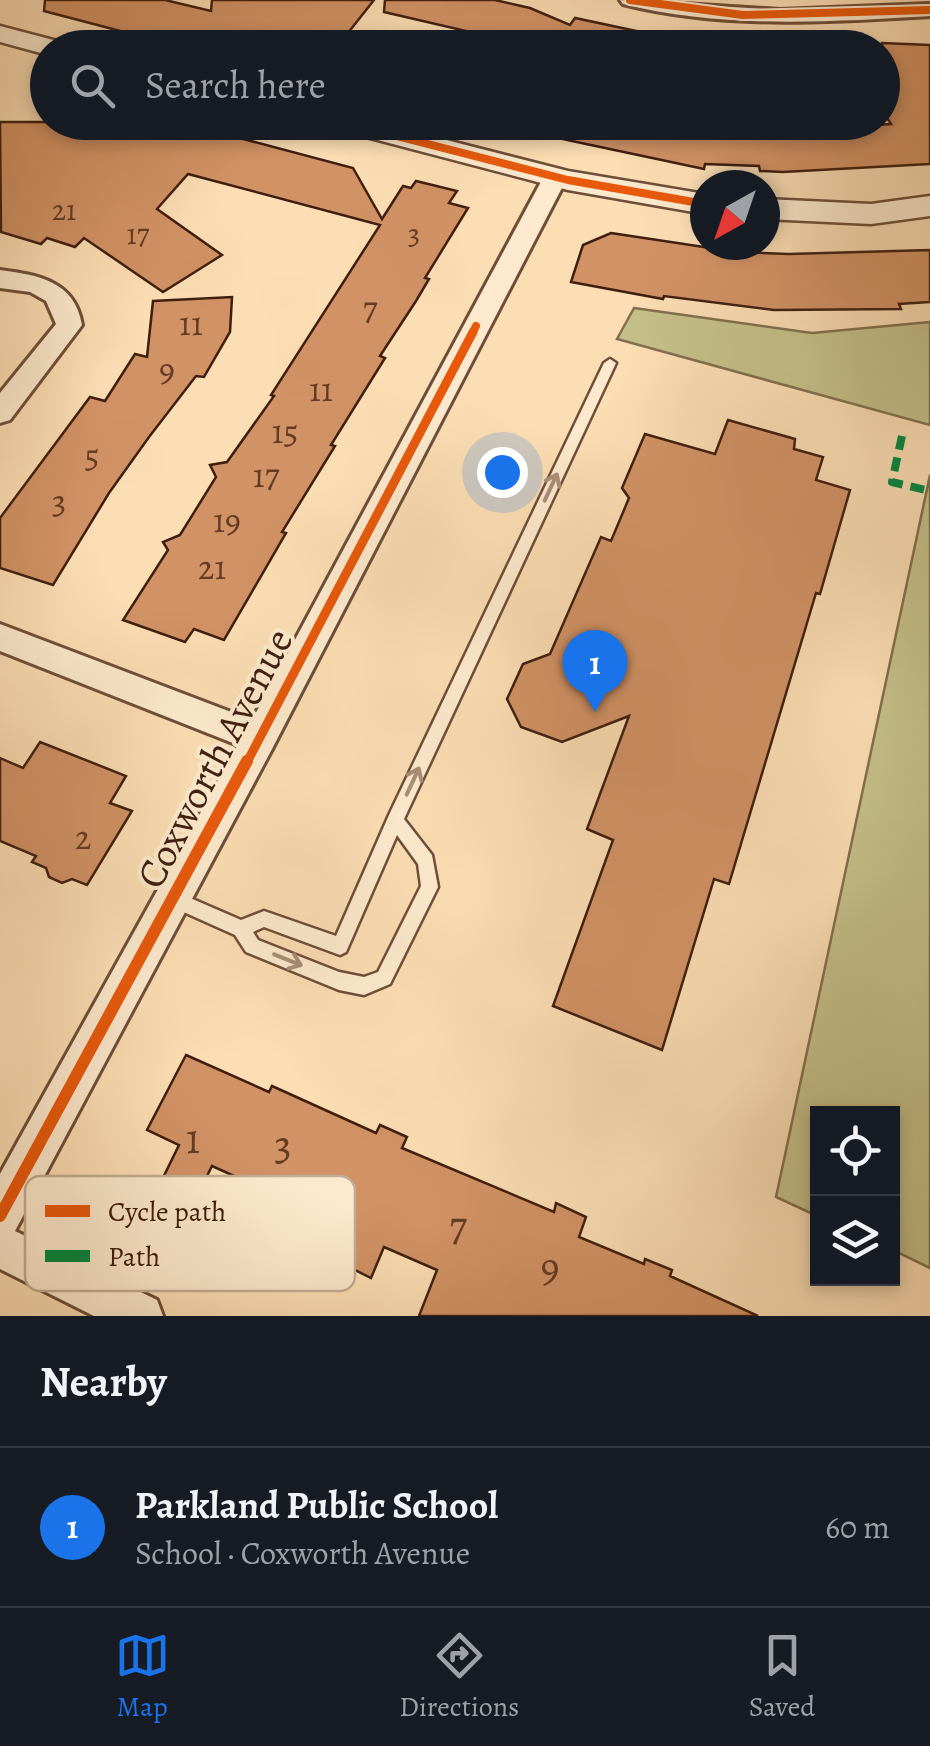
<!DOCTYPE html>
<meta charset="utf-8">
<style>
:root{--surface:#171b24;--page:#242831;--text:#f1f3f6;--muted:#9ea1a6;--line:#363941;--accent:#1a73e8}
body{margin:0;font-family:Alegreya,serif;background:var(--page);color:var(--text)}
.controls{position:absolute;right:30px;bottom:30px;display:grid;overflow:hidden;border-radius:0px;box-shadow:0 5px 15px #0003}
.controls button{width:90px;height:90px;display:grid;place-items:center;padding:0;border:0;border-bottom:2px solid var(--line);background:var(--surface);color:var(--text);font:50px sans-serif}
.compass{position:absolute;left:690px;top:170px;width:90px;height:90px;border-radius:50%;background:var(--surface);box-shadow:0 5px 15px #0003;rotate:220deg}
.you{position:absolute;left:502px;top:472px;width:35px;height:35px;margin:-25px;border:8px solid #fff;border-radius:50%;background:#1a73e8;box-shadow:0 0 0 15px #1a73e833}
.badge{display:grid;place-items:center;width:65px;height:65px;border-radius:50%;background:var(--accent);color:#fff;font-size:32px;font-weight:700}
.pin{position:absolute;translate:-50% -82px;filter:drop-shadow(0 2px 5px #0008)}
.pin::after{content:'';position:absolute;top:52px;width:35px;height:30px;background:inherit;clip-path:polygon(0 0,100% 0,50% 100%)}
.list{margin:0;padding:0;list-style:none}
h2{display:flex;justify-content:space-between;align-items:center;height:130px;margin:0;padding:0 40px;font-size:42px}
h2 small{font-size:32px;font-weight:400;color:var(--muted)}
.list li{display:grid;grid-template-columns:65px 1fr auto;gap:30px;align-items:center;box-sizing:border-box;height:160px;padding:0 40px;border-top:2px solid var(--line)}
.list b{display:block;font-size:38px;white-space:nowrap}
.list p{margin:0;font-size:32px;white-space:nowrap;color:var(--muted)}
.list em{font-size:32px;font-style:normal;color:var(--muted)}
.icon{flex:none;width:55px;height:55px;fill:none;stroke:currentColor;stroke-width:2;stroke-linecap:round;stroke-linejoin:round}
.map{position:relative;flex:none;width:930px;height:1316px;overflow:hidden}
.search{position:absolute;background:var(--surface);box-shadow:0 5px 15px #0003;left:30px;right:30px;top:30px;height:110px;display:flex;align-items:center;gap:25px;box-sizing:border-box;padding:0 35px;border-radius:55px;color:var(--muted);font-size:38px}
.sheet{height:290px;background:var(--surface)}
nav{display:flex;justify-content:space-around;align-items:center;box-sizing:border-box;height:140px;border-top:2px solid var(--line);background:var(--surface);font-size:28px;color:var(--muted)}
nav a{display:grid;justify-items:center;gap:5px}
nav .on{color:var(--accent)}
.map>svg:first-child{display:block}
.green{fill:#c5c089;stroke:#826f4c;stroke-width:2.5}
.building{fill:#d19265;stroke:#3f1e0f;stroke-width:2.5}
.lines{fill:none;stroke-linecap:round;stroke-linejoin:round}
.service-casing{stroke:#6e4e38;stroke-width:5}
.minor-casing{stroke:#6e4e38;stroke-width:6}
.tertiary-casing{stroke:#6e4e38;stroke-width:5}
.service{fill:#fdeace;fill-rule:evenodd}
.minor{fill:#fdeace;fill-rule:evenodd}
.tertiary{fill:#fdeace;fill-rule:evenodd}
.quiet{stroke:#00873e;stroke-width:8;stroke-dasharray:14 8;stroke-linecap:butt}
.cycleway-far2-casing{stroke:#fdeace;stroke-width:12}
.cycleway-far1-casing{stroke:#fdeace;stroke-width:15}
.cycleway-casing{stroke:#fdeace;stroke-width:19}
.cycleway-far2{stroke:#e8590c;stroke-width:8}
.cycleway-far1{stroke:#e8590c;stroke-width:9}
.cycleway{stroke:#e8590c;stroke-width:12}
.oneway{stroke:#a88e78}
.labels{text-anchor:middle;stroke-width:8;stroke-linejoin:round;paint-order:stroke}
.far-number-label{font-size:30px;fill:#643b24}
.number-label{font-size:35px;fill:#643b24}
.street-label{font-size:40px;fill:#3f1e0f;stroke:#fdeace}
.near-number-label{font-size:42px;fill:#643b24}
.key{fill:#fdeace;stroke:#c4ad95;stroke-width:2.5}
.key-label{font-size:28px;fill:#3f1e0f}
</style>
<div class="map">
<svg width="930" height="1316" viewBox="0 0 930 1316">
<rect width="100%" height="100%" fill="#fcdeb4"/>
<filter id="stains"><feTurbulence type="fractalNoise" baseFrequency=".002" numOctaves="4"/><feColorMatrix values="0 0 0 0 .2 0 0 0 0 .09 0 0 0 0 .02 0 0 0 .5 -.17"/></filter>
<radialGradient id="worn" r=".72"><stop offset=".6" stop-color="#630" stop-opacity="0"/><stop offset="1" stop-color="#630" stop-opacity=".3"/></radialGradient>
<g class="green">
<polygon points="634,308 812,333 930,322 930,425 617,339"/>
<polygon points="930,475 930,1268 893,1250 892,1114 818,1114 817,1216 776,1197"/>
</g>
<g class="building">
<polygon points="45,0 165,0 211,11 212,0 374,0 336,48 185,48 44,11"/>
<polygon points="385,0 495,0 530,8 570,25 575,18 655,35 653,48 539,48 384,12"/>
<polygon points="882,43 930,45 930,164 783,172 760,171 759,166 705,164 704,169 539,134 540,122 674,122 788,131 850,131 854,126 891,124 882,110"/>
<polygon points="0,122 179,122 353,168 382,219 403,186 411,188 416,181 457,191 449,203 468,208 425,278 429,279 416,301 380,356 385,358 331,445 335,446 282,532 286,533 224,640 194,629 185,642 123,620 168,550 163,542 180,535 216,477 210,465 227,462 274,396 271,395 380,225 188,174 157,209 222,255 163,292 84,238 75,247 47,238 41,244 1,232"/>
<polygon points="611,233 737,252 789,254 930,250 930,302 899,304 901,309 774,310 664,296 663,299 571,282 583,245"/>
<polygon points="232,297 230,332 204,377 196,376 149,437 109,493 53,585 0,568 0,518 90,397 105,401 135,354 147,357 153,301"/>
<polygon points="728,420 795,439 794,449 823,457 816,480 850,490 820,594 816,593 729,884 714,879 662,1050 553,1006 613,840 587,829 629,716 562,742 521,727 507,699 523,664 550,654 601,537 611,541 629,498 622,488 645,434 715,454"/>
<polygon points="40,742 126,776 110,803 132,811 87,885 72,879 62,883 49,877 46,868 32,862 36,856 0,841 0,758 23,768"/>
<polygon points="186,1055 269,1092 272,1086 376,1133 380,1125 407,1137 402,1148 554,1212 556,1203 586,1217 579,1237 644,1264 645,1259 672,1270 670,1276 758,1316 419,1316 437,1270 384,1247 371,1278 341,1263 334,1279 241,1232 261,1188 212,1166 192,1206 157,1190 179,1145 147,1130"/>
</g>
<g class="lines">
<defs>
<path id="service" d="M 610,359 L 616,363 L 404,819 L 432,855 L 438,887 L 390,984 L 364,995 L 339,990 L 246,952 L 235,935 L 168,905 L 166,899 L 168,893 L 174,891 L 241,920 L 264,911 L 336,936 L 389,815 L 604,363 ZM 397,835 L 418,864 L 421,886 L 378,972 L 364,977 L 339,972 L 258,940 L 253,932 L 264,927 L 340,955 L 346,952 Z"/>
<g id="minor">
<path d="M 620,0 L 780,10 L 930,4 L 930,16 C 828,22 723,29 623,4 Z"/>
<polygon points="555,171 567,178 272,749 15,1231 157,1300 163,1316 94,1316 0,1269 0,1174 238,745 0,651 0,624 252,720 543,178"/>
<path d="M 0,270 C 38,275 75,281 82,325 L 10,420 L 0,423 L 0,393 L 56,324 L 46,301 L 30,292 L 0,288 Z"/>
</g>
<g id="tertiary">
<polygon points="0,26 61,42 65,48 48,48 48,55 0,42"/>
<polygon points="328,122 376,122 568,171 705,194 705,214 568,190 332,128"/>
<polygon points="930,196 930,216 871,224 765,219 765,199 871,204"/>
</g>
</defs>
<use href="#service" class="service-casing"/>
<use href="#minor" class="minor-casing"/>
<use href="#tertiary" class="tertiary-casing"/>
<use href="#service" class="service"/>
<use href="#minor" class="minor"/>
<use href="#tertiary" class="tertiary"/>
<polyline class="quiet" points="902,436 892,482 930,491"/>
<defs>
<g id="cycleway-far2">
<polyline points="630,0 743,15 930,10"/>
<polyline points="342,122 568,180 705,204"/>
<polyline points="472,334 476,326"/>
</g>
<polyline id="cycleway-far1" points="246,764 473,332"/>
<polyline id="cycleway" points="0,1216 247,761"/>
</defs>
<use href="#cycleway-far2" class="cycleway-far2-casing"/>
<use href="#cycleway-far1" class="cycleway-far1-casing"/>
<use href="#cycleway" class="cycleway-casing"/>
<use href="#cycleway-far2" class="cycleway-far2"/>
<use href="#cycleway-far1" class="cycleway-far1"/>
<use href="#cycleway" class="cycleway"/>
</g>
<defs><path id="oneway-shaft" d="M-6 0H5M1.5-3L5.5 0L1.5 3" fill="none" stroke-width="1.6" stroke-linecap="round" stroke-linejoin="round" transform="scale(2.5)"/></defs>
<g class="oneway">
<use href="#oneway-shaft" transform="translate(551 487) rotate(-65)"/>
<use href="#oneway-shaft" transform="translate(413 781) rotate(-65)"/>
<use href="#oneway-shaft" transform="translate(288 960) rotate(22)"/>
</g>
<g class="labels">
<g class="far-number-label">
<text x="64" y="220">21</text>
<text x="138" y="244">17</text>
<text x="414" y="244">3</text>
</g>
<g class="number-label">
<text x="370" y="320">7</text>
<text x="191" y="335">11</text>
<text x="167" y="381">9</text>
<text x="321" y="401">11</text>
<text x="285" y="443">15</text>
<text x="92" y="467">5</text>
<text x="266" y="487">17</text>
<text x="59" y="513">3</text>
<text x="227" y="532">19</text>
<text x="212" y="579">21</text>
<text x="83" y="849">2</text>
</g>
<g class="street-label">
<text transform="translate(214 758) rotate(-62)" y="14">Coxworth Avenue</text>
</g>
<g class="near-number-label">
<text x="193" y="1153">1</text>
<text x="283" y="1159">3</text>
<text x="458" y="1240">7</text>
<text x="550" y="1281">9</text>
</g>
</g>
<rect x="25" y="1176" width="330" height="115" rx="15" class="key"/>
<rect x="45" y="1205" width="45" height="12" fill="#e8590c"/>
<rect x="45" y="1250" width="45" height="12" fill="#00873e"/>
<g class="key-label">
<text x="108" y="1221">Cycle path</text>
<text x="108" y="1266">Path</text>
</g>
<rect width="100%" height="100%" filter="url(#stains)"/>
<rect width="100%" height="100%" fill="url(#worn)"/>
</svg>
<div class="controls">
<button><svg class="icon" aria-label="locate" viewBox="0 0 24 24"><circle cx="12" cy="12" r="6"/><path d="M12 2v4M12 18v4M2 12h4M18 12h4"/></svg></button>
<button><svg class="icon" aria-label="layers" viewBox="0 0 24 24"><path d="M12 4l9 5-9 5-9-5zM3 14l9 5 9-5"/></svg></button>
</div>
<svg class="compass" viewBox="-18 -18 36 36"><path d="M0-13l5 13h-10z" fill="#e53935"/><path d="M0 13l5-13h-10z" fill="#9ea1a6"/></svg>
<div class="you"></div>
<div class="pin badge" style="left:595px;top:712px">1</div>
<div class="search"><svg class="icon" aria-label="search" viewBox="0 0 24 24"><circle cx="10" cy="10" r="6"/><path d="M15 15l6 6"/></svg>Search here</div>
</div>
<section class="sheet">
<h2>Nearby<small></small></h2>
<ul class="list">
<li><span class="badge">1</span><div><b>Parkland Public School</b><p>School · Coxworth Avenue</p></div><em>60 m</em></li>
</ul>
</section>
<nav>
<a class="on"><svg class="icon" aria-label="map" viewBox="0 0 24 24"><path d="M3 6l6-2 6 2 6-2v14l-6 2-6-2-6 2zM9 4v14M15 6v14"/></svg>Map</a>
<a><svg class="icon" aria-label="directions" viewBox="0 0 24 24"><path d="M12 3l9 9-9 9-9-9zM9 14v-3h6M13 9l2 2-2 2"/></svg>Directions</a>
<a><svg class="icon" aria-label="saved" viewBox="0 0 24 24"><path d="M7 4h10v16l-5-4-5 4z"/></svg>Saved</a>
</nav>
